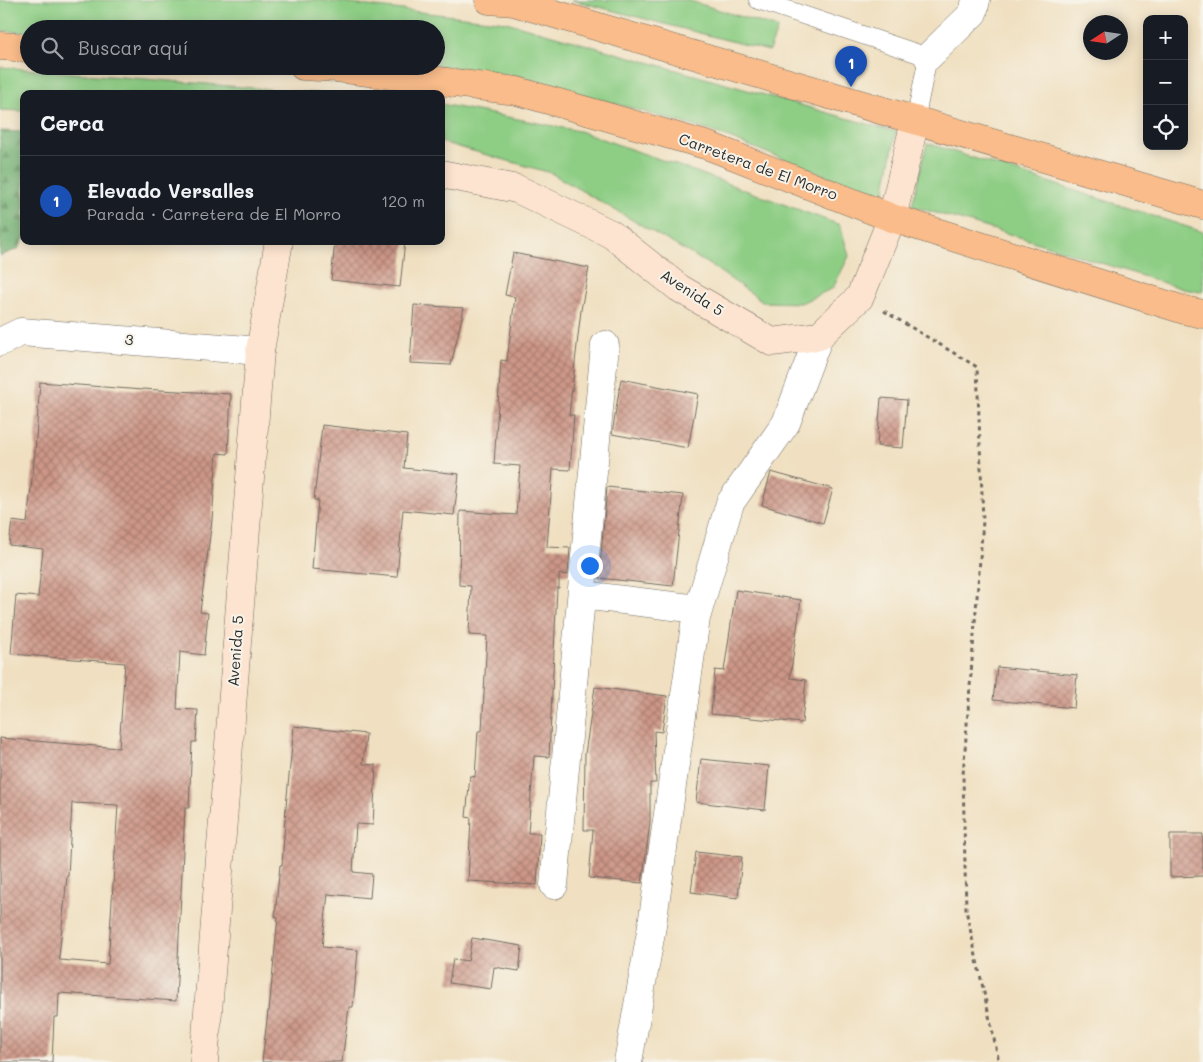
<!DOCTYPE html>
<html lang="es">
<meta charset="utf-8">
<style>
:root{--surface:#171b24;--page:#20242c;--text:#f1f3f6;--muted:#9ea1a6;--line:#363941;--accent:#d690ce}
body{margin:0;font-family:Mali,sans-serif;background:var(--page);color:var(--text)}
.controls{position:absolute;right:15px;top:15px;display:grid;overflow:hidden;border-radius:10px;box-shadow:0 2px 12px #0003}
.controls button{width:45px;height:45px;display:grid;place-items:center;padding:0;border:0;border-bottom:1px solid var(--line);background:var(--surface);color:var(--text);font:25px sans-serif}
.compass{position:absolute;left:1083px;top:15px;width:45px;height:45px;border-radius:50%;background:var(--surface);box-shadow:0 2px 12px #0003;rotate:258deg}
.you{position:absolute;left:589px;top:565px;width:18px;height:18px;margin:-12px;border:4px solid #fff;border-radius:50%;background:#1a73e8;box-shadow:0 0 0 8px #1a73e833}
.badge{display:grid;place-items:center;width:32px;height:32px;border-radius:50%;background:var(--accent);color:#fff;font-size:16px;font-weight:700}
.pin{position:absolute;translate:-50% -41px;filter:drop-shadow(0 1px 2px #0008)}
.pin::after{content:'';position:absolute;top:26px;width:18px;height:15px;background:inherit;clip-path:polygon(0 0,100% 0,50% 100%)}
.list{margin:0;padding:0;list-style:none}
h2{display:flex;justify-content:space-between;align-items:center;height:65px;margin:0;padding:0 20px;font-size:21px}
h2 small{font-size:16px;font-weight:400;color:var(--muted)}
.list li{display:grid;grid-template-columns:32px 1fr auto;gap:15px;align-items:center;box-sizing:border-box;height:90px;padding:0 20px;border-top:1px solid var(--line)}
.list b{display:block;font-size:19px;white-space:nowrap}
.list p{margin:0;font-size:16px;white-space:nowrap;color:var(--muted)}
.list em{font-size:16px;font-style:normal;color:var(--muted)}
.icon{flex:none;width:28px;height:28px;fill:none;stroke:currentColor;stroke-width:2;stroke-linecap:round;stroke-linejoin:round}
.map{position:relative;flex:none;width:1203px;height:1062px;overflow:hidden}
.search{position:absolute;background:var(--surface);box-shadow:0 2px 12px #0003;left:20px;top:20px;width:425px;height:55px;display:flex;align-items:center;gap:12px;box-sizing:border-box;padding:0 18px;border-radius:28px;color:var(--muted);font-size:19px}
.panel{position:absolute;background:var(--surface);box-shadow:0 2px 12px #0003;left:20px;top:90px;width:425px;height:155px;border-radius:10px}
.map>svg:first-child{display:block}
.grass{fill:#8dcd84;stroke:#5c7c58}
.forest{fill:url(#forest-firs);stroke:#4e6e4e}
.building{fill:url(#building-cross-hatch);fill-rule:evenodd}
.lines{fill:none;stroke-linecap:round;stroke-linejoin:round}
.lane-casing{stroke:#706a60;stroke-width:19}
.street-casing{stroke:#706a60;stroke-width:29}
.secondary-casing{stroke:#706a60;stroke-width:29}
.primary-casing{stroke:#706a60;stroke-width:29}
.path{stroke:#706a60;stroke-width:3;stroke-dasharray:4 4;stroke-linecap:butt}
.lane{stroke:#fff;stroke-width:18}
.street{stroke:#fff;stroke-width:28}
.secondary{stroke:#fde4d0;stroke-width:28}
.primary{stroke:#f9bc8a;stroke-width:28}
.labels{text-anchor:middle;stroke-width:4;stroke-linejoin:round;paint-order:stroke}
.street-label{font-size:15px;fill:#2b2b2b;stroke:#f7f3e8}
</style>
<div class="map">
<svg width="1203" height="1062" viewBox="0 0 1203 1062">
<defs>
<pattern id="forest-firs" width="22" height="20" patternUnits="userSpaceOnUse" patternTransform="scale(1.25)"><rect width="22" height="20" fill="#72b072"/><path d="M5 1l3.5 6h-7zM16 11l3.5 6h-7z" fill="#5e8f5e"/></pattern>
<pattern id="building-cross-hatch" width="8" height="8" patternUnits="userSpaceOnUse" patternTransform="scale(1.25)"><rect width="8" height="8" fill="#cd9788"/><path d="M0 0l8 8M0 8l8-8" fill="none" stroke="#a77b6f"/></pattern>
</defs>
<rect width="100%" height="100%" fill="#f7f3e8"/>
<filter id="ink" filterUnits="userSpaceOnUse"><feTurbulence type="fractalNoise" baseFrequency=".02" numOctaves="2"/><feDisplacementMap in="SourceGraphic" scale="10" xChannelSelector="R" yChannelSelector="G"/><feConvolveMatrix kernelMatrix="1 2 1 2 8 2 1 2 1" color-interpolation-filters="sRGB"/></filter>
<filter id="wash" filterUnits="userSpaceOnUse"><feTurbulence type="fractalNoise" baseFrequency=".0096" numOctaves="4" result="noise"/><feDisplacementMap in="SourceGraphic" scale="20" xChannelSelector="R" yChannelSelector="G"/><feGaussianBlur stdDeviation="1.12" result="paint"/><feColorMatrix in="noise" values="0 0 0 0 0 0 0 0 0 0 0 0 0 0 0 0 0 1.4 0 .05"/><feComposite in="paint" operator="in"/></filter>
<g filter="url(#wash)">
<rect width="100%" height="100%" fill="#f0e0c1"/>
<g class="grass">
<polygon points="0,0 317,0 506,22 896,132 883,198 711,131 518,76 436,65 436,29 29,29 29,32 0,31"/>
<polygon points="572,0 687,0 778,28 769,51"/>
<polygon points="0,67 327,94 24,94 24,111 0,110"/>
<polygon points="441,104 579,131 699,173 840,225 849,256 833,288 801,303 764,302 710,265 551,173 441,142"/>
<polygon points="927,143 1203,232 1203,292 1183,289 1026,239 912,206"/>
</g>
<polygon class="forest" points="0,131 24,132 24,239 18,249 0,256"/>
<g id="blocks">
<g class="building">
<polygon points="335,241 405,241 400,287 331,280"/>
<polygon points="513,253 589,268 581,310 569,415 574,415 570,470 553,469 547,547 570,548 568,575 559,574 559,588 557,588 549,757 534,756 528,833 540,833 537,885 468,881 471,818 466,817 470,776 475,777 478,731 482,731 487,636 469,635 471,586 459,585 460,511 516,515 520,466 494,464 501,360 507,361 515,297 505,295"/>
<polygon points="414,305 464,308 451,365 410,363"/>
<polygon points="621,379 698,394 688,448 612,434"/>
<path d="M 40,382 L 142,390 L 142,389 L 231,394 L 228,454 L 217,453 L 212,520 L 200,612 L 208,613 L 204,655 L 180,652 L 177,709 L 198,710 L 196,742 L 192,742 L 189,808 L 185,808 L 176,1001 L 59,993 L 58,1017 L 54,1017 L 52,1062 L 0,1062 L 0,738 L 119,748 L 125,663 L 11,654 L 16,595 L 38,597 L 43,549 L 9,545 L 12,521 L 27,523 L 35,452 ZM 72,803 L 118,805 L 108,964 L 60,960 L 59,957 L 67,876 L 68,876 Z"/>
<polygon points="881,398 907,400 903,448 877,446"/>
<polygon points="322,425 407,435 404,468 459,474 454,515 403,510 397,577 312,569 318,500 314,500"/>
<polygon points="771,472 833,489 823,523 762,505"/>
<polygon points="607,487 683,495 673,586 599,578"/>
<polygon points="736,590 801,600 790,678 806,680 802,723 711,714 715,670 724,671"/>
<polygon points="997,667 1077,675 1074,708 993,700"/>
<polygon points="595,687 667,696 662,732 654,731 656,783 650,783 650,823 642,883 589,878 593,830 584,830 585,754"/>
<polygon points="294,726 366,734 363,764 376,765 373,825 356,824 353,872 372,874 370,898 328,894 322,947 358,950 353,1007 349,1007 342,1062 262,1062 268,1011 269,1011 278,917 275,916 280,865 282,865 286,806"/>
<polygon points="701,759 769,766 765,810 696,802"/>
<polygon points="1170,834 1203,834 1203,876 1170,877"/>
<polygon points="696,852 742,857 738,898 691,892"/>
<polygon points="472,938 522,946 519,971 494,967 491,989 449,983 453,959 468,961"/>
</g>
</g>
</g>
<g filter="url(#ink)">
<use href="#blocks" fill-opacity="0" stroke="#706a60" stroke-width="1"/>
<g class="lines">
<defs>
<polyline id="lane" points="758,0 928,57 915,121"/>
<g id="street">
<polyline points="928,57 973,13 976,0"/>
<polyline points="0,342 21,332 260,351"/>
<polyline points="582,595 698,609"/>
<polyline points="554,885 605,345"/>
<polyline points="628,1062 651,932 696,618 730,503 786,423 819,336"/>
</g>
<g id="secondary">
<polyline points="441,174 517,189 611,234 679,288 772,342 819,336 860,297 892,218 915,121"/>
<polyline points="204,1062 260,351 279,241"/>
</g>
<g id="primary">
<polyline points="489,0 514,2 1203,205"/>
<polyline points="0,46 29,48"/>
<polyline points="303,66 337,68 517,91 709,146 892,218 1184,310 1203,314"/>
</g>
</defs>
<use href="#lane" class="lane-casing"/>
<use href="#street" class="street-casing"/>
<use href="#secondary" class="secondary-casing"/>
<use href="#primary" class="primary-casing"/>
<polyline class="path" points="884,311 977,367 983,521 963,775 966,910 998,1057 1001,1062"/>
<use href="#lane" class="lane"/>
<use href="#street" class="street"/>
<use href="#secondary" class="secondary"/>
<use href="#primary" class="primary"/>
</g>
</g>
<g class="labels">
<g class="street-label">
<text transform="translate(758 167) rotate(20)" y="5">Carretera de El Morro</text>
<text transform="translate(692 293) rotate(33)" y="5">Avenida 5</text>
<text transform="translate(129 340) rotate(5)" y="5">3</text>
<text transform="translate(236 651) rotate(-86)" y="5">Avenida 5</text>
</g>
</g>
</svg>
<div class="controls">
<button>+</button>
<button>−</button>
<button><svg class="icon" aria-label="locate" viewBox="0 0 24 24"><circle cx="12" cy="12" r="6"/><path d="M12 2v4M12 18v4M2 12h4M18 12h4"/></svg></button>
</div>
<svg class="compass" viewBox="-18 -18 36 36"><path d="M0-13l5 13h-10z" fill="#e53935"/><path d="M0 13l5-13h-10z" fill="#9ea1a6"/></svg>
<div class="you"></div>
<div class="pin badge" style="left:851px;top:87px;background:#1a4fb4">1</div>
<div class="search"><svg class="icon" aria-label="search" viewBox="0 0 24 24"><circle cx="10" cy="10" r="6"/><path d="M15 15l6 6"/></svg>Buscar aquí</div>
<section class="panel">
<h2>Cerca<small></small></h2>
<ul class="list">
<li><span class="badge" style="background:#1a4fb4">1</span><div><b>Elevado Versalles</b><p>Parada · Carretera de El Morro</p></div><em>120 m</em></li>
</ul>
</section>
</div>
